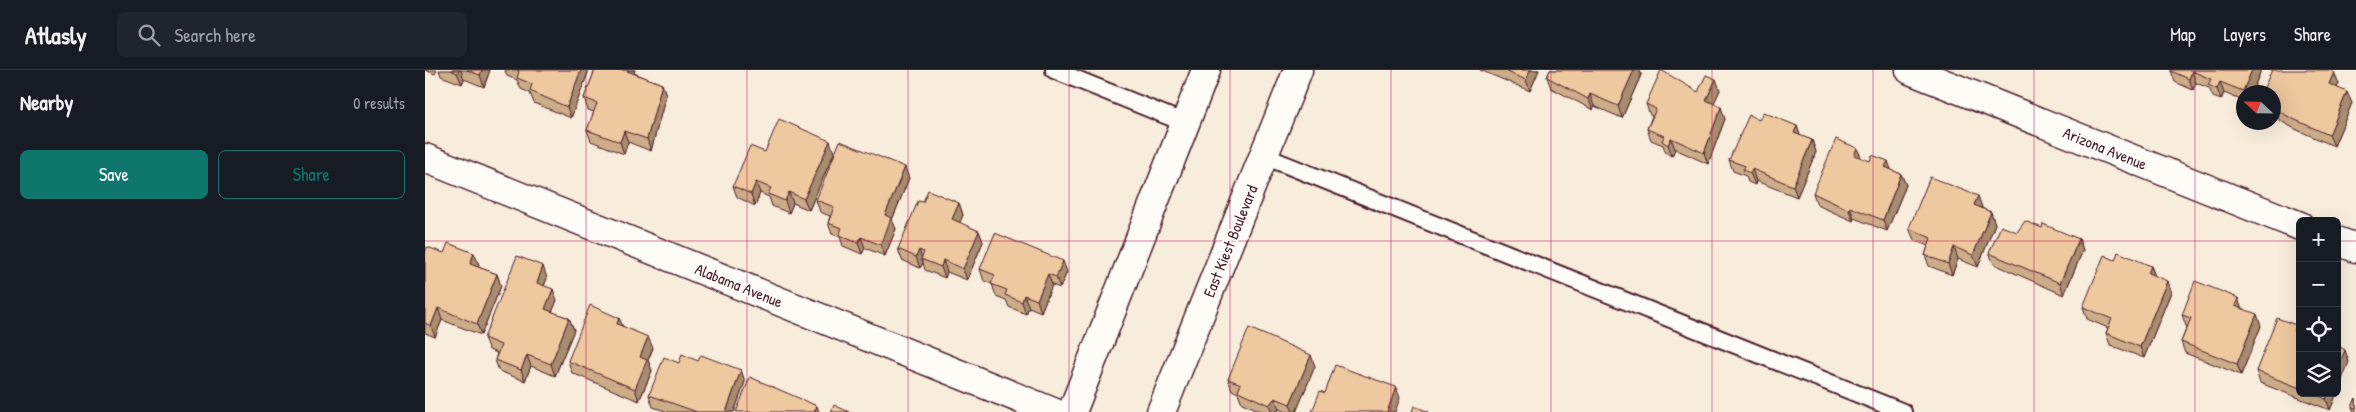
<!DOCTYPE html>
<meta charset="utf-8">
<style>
:root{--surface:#171b24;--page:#20242c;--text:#f1f3f6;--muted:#9ea1a6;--line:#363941;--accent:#0f766e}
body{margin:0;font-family:"Patrick Hand",sans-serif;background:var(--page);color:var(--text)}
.controls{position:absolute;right:15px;bottom:15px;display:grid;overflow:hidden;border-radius:8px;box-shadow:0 5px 20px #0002}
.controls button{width:45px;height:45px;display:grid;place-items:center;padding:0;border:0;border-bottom:1px solid var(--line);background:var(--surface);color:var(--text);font:25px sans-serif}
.compass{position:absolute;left:1811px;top:15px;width:45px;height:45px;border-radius:50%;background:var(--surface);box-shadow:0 5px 20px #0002;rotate:292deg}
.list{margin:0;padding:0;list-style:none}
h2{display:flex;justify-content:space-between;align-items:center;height:65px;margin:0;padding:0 20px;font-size:21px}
h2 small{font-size:16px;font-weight:400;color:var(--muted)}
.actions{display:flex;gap:10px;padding:15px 20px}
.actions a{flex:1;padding:11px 0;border:1px solid var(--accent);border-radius:8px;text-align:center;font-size:18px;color:var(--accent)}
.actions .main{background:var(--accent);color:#fff}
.icon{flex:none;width:28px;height:28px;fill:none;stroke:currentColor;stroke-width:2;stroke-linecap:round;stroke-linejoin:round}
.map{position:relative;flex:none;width:1931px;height:342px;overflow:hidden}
header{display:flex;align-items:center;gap:30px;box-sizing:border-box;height:70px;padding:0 25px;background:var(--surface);border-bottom:1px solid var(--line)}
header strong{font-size:24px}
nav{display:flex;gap:28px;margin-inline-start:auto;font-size:18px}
.search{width:350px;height:45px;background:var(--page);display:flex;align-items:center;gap:12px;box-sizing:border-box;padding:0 18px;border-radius:8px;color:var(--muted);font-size:19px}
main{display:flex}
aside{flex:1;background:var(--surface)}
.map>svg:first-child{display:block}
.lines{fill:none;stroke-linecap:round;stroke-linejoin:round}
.lane-casing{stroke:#4a1f2b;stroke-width:20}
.street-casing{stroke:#4a1f2b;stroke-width:31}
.secondary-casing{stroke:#4a1f2b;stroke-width:31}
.lane{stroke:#fdfcf7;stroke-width:16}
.street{stroke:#fdfcf7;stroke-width:28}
.secondary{stroke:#fdfcf7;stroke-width:28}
.wall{fill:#cdac88;stroke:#4a1f2b}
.shaded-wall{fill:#a78c6f;stroke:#4a1f2b}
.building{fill:#eec89e;stroke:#4a1f2b}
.grid{fill:none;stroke:#c2185b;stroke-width:1;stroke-opacity:0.55}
.labels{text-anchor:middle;stroke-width:4;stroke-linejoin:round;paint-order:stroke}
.street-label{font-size:16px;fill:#4a1f2b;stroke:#fdfcf7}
</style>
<header>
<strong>Atlasly</strong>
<div class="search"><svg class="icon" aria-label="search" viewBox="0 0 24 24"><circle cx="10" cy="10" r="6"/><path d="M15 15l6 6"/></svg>Search here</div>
<nav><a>Map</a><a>Layers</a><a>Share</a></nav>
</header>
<main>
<aside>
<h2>Nearby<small>0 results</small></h2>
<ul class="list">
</ul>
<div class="actions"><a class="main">Save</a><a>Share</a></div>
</aside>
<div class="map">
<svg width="1931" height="342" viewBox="0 0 1931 342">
<rect width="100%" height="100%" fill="#f8ecdc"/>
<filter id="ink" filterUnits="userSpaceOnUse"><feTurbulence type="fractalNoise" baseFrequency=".02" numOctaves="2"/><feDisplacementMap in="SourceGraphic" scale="10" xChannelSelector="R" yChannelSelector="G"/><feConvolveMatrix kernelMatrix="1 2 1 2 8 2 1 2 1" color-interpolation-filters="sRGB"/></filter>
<g filter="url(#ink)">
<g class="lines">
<defs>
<g id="lane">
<polyline points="629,0 760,53"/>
<polyline points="839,86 1478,342"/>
</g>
<g id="street">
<polyline points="1485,0 1875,156"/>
<polyline points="0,88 628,342"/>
<polyline points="1912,171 1931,178"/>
</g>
<g id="secondary">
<polyline points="647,342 781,0"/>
<polyline points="736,342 873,0"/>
</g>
</defs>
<use href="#lane" class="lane-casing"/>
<use href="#street" class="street-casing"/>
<use href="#secondary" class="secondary-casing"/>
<use href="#lane" class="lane"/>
<use href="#street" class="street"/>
<use href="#secondary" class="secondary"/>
</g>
<g class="wall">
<polygon points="0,0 12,0 10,4"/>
<polygon points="14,0 65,0 59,17 39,9 37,14 16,6"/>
<polygon points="80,0 164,0 146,48 109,33 105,23 96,19 92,10 82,6"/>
<polygon points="170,0 210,0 209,3 237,14 241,25 226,81 203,72 199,84 166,71 162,60 169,42 163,40 159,28"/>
<polygon points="1055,0 1114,0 1105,21"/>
<polygon points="1125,0 1215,0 1216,5 1197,48 1169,36 1168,40 1126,18 1122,7"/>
<polygon points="1746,0 1836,0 1827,22 1818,22 1818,31 1799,23 1796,30 1788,27 1784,18 1771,13 1768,20 1750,12 1746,1"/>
<polygon points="1909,2 1914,14 1912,17 1927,33 1909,76 1870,59 1854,50 1853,45 1848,43 1848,22"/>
<polygon points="1295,20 1288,34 1300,49 1283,94 1250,79 1247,86 1241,83 1238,75 1226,70 1222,59 1227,46 1225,45 1221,34 1273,22"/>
<polygon points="1334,50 1372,56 1375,66 1387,70 1391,82 1372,127 1331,111 1330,115 1323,112 1321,106 1308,101 1304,90"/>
<polygon points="340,82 409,83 384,140 368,133 364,143 347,136 344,127 335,123 330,136 312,127 308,116"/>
<polygon points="1436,88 1476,104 1481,115 1462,161 1429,148 1428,151 1392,135 1388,123"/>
<polygon points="484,108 467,150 471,159 460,186 440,178 437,184 418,176 415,167 407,164 403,153 405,146 395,142 391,130"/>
<polygon points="498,132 534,133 538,145 534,153 554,161 558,172 542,210 522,202 520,208 500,200 498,193 495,198 477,190 473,179"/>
<polygon points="1557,137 1556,138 1566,142 1570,154 1553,197 1533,189 1527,205 1504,196 1500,185 1503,176 1489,170 1484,158"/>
<polygon points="1617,158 1654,169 1658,180 1639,225 1569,194 1564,183 1592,162"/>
<polygon points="0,183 49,183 54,195 53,197 72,204 76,216 56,265 17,250 10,267 0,263"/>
<polygon points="1690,190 1726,196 1730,206 1746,222 1719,288 1685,275 1681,263 1683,258 1662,249 1658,237"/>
<polygon points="555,199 642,202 635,218 627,215 616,242 604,237 601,244 584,237 581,230 571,226 567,214 559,211"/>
<polygon points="122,208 119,216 132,230 127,242 144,248 149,260 130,306 106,296 100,311 74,301 70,290 72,283 64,280 59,268"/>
<polygon points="1817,238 1836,256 1816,305 1760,283 1756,272 1762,257 1761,256 1757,245"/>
<polygon points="194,248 197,256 228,278 223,290 227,301 214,331 147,303 143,291"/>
<polygon points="1871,255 1875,264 1875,323 1912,323 1905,340 1835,313 1831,301"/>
<polygon points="254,293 316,300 320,312 309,342 243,342 228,337 224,325"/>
<polygon points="890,296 871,342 861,342 854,339 852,342 839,342 817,333 813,323 807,320 803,309"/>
<polygon points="1931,328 1931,342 1929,342 1927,337"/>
</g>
<g class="shaded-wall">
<polygon points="34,0 36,0 39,9 37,14 32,3"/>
<polygon points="57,0 65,0 59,17 55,5"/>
<polygon points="156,0 164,0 146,48 142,37"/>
<polygon points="202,0 210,0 206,12"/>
<polygon points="1105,0 1114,0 1105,21 1101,10"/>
<polygon points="1209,0 1215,0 1216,5 1197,48 1193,36"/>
<polygon points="1827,0 1836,0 1827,22 1819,22 1818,21"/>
<polygon points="1767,1 1771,13 1768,20 1764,9"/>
<polygon points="1909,2 1914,14 1908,25 1904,14"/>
<polygon points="1291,9 1295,20 1285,42 1281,30"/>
<polygon points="1795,12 1799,23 1796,30 1792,19"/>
<polygon points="237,14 241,25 226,81 222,69"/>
<polygon points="1922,22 1927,33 1909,76 1904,65"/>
<polygon points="1165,24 1169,36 1168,40 1163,29"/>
<polygon points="1296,37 1300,49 1283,94 1279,83"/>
<polygon points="1372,56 1376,68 1369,63"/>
<polygon points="199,61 203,72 199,84 195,72"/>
<polygon points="1246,68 1250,79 1247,86 1243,75"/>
<polygon points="1387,70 1391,82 1372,127 1368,116"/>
<polygon points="405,71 409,83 384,140 379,129"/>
<polygon points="1432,78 1437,89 1429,85"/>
<polygon points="1463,91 1467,102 1460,97"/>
<polygon points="480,97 484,108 467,150 471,159 460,186 456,175 460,145"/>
<polygon points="1327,99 1331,111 1330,115 1325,103"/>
<polygon points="1476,104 1481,115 1462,161 1458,150"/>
<polygon points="331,112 335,123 330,136 326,124"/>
<polygon points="364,122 368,133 364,143 360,131"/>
<polygon points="1553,126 1557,137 1553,147 1549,135"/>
<polygon points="534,133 538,145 531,161 527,149"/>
<polygon points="1425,137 1429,148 1428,151 1424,140"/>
<polygon points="1566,142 1570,154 1553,197 1548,185"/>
<polygon points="554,161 558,172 542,210 538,199"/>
<polygon points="436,167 440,178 437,184 433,173"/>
<polygon points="1654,169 1658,180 1639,225 1635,213"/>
<polygon points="1529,177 1533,189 1527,205 1523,194"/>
<polygon points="494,180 497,189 496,189 498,193 495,198 491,187"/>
<polygon points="49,183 54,195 49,205 45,194"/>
<polygon points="518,190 522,202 520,208 516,197"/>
<polygon points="638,191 642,202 635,218 631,207"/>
<polygon points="118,196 122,208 116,224 112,213"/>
<polygon points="1726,196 1730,207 1723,203"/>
<polygon points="72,204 76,216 56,265 52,254"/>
<polygon points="623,204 627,215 616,242 612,230"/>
<polygon points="1742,211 1746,222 1719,288 1715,277"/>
<polygon points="128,219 132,230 124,250 120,239"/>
<polygon points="599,225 604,237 601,244 597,232"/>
<polygon points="1813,228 1817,240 1810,236"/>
<polygon points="13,238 17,250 10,267 6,256"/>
<polygon points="1832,244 1836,256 1816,305 1812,294"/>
<polygon points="144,248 149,260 130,306 126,294"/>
<polygon points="194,248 199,259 192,254"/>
<polygon points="1871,255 1875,265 1869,261"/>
<polygon points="223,267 228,278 223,290 227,301 214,331 210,319 215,287"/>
<polygon points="1920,280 1924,292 1912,322 1912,300"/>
<polygon points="102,285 106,296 100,311 96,300"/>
<polygon points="886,285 890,296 871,342 868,342 865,334"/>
<polygon points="316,300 320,312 309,342 301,342"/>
<polygon points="971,317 975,328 970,342 962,342"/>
<polygon points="1903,323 1912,323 1905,340 1901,329"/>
<polygon points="850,328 854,339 852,342 847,342 844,335"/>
<polygon points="392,336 394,342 389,342"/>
</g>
<g class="building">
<polygon points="26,0 34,0 32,3"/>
<polygon points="42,0 57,0 55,5"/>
<polygon points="92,0 156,0 142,37 105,21 107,14 92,8 94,1"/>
<polygon points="170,0 202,0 202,1 237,14 222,69 199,61 195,72 162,60 172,33 159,28"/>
<polygon points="1078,0 1105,0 1101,10"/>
<polygon points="1125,0 1209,0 1193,36 1165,24 1163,29 1122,7"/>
<polygon points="1236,0 1273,22 1281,5 1291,9 1281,30 1296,37 1279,83 1246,68 1243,75 1237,71 1239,66 1222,59 1231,39 1221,34"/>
<polygon points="1746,0 1827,0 1818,21 1795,12 1792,19 1783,15 1786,9 1767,1 1764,9 1746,1"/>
<polygon points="1847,0 1905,0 1909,2 1904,14 1922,22 1904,65 1866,48 1850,39 1852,35 1848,34 1848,22 1837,22"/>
<polygon points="1338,42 1372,56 1369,63 1387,70 1368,116 1327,99 1325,103 1318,100 1320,96 1304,90 1324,45 1334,50"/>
<polygon points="354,49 405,71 379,129 364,122 360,131 343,124 346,118 331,112 326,124 308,116 325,76 340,82"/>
<polygon points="1411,69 1432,78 1429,85 1445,91 1447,85 1463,91 1460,97 1476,104 1458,150 1425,137 1424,140 1388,123"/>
<polygon points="415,71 480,97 460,145 466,148 456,175 436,167 433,173 414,165 417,158 403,153 409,137 391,130"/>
<polygon points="1505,107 1553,126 1549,135 1566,142 1548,185 1529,177 1523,194 1500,185 1506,168 1484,158"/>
<polygon points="503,120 534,133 527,149 554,161 538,199 518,190 516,197 496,189 499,182 494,180 491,187 473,179 493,131 498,132"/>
<polygon points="1600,151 1617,158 1618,154 1654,169 1635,213 1564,183 1576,156 1592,162"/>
<polygon points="570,163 638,191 631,207 623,204 612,230 599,225 597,232 580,225 582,220 566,214 570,205 555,199"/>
<polygon points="23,173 49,183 45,194 72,204 52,254 13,238 6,256 0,253 0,183 2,177 19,183"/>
<polygon points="1693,182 1726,196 1723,203 1742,211 1715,277 1681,263 1687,249 1658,237 1679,185 1690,190"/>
<polygon points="92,186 118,196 112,213 128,219 120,239 144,248 126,294 102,285 96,300 70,290 76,275 59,268"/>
<polygon points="1770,211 1813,228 1810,236 1832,244 1812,294 1756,272 1766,248 1757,245"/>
<polygon points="165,235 194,248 192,254 223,267 215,287 222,290 210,319 143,291"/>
<polygon points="1852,248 1871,255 1869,261 1875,264 1875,318 1831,301"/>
<polygon points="824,258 886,285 865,334 850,328 844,335 813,321 816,314 803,309"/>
<polygon points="1912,275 1920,280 1912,300"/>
<polygon points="257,284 273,291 276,285 316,300 301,342 272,342 224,325 239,287 254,293"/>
<polygon points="910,295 971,317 962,342 887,342 895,321 900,323"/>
<polygon points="325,307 392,336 389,342 311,342"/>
<polygon points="1887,323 1903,323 1901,329"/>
<polygon points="1931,328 1931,338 1927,337"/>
<polygon points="409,335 424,342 406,342"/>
<polygon points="989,336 1004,342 987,342"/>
</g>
</g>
<path class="grid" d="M 161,0 L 161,342M 322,0 L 322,342M 483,0 L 483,342M 644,0 L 644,342M 805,0 L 805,342M 966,0 L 966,342M 1126,0 L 1126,342M 1287,0 L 1287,342M 1448,0 L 1448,342M 1609,0 L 1609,342M 1770,0 L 1770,342M 0,171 L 1875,171M 1912,171 L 1931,171"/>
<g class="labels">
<g class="street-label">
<text transform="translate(1680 78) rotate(22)" y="6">Arizona Avenue</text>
<text transform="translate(805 171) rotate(-68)" y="6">East Kiest Boulevard</text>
<text transform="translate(314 215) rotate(22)" y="6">Alabama Avenue</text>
</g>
</g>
</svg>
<div class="controls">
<button>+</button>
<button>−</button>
<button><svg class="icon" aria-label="locate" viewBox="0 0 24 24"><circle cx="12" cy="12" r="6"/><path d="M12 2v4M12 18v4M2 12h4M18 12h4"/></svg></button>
<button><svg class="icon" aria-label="layers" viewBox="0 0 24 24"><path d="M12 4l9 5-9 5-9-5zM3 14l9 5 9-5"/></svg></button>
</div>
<svg class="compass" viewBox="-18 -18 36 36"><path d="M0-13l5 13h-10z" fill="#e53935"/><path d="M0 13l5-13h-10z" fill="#9ea1a6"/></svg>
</div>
</main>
